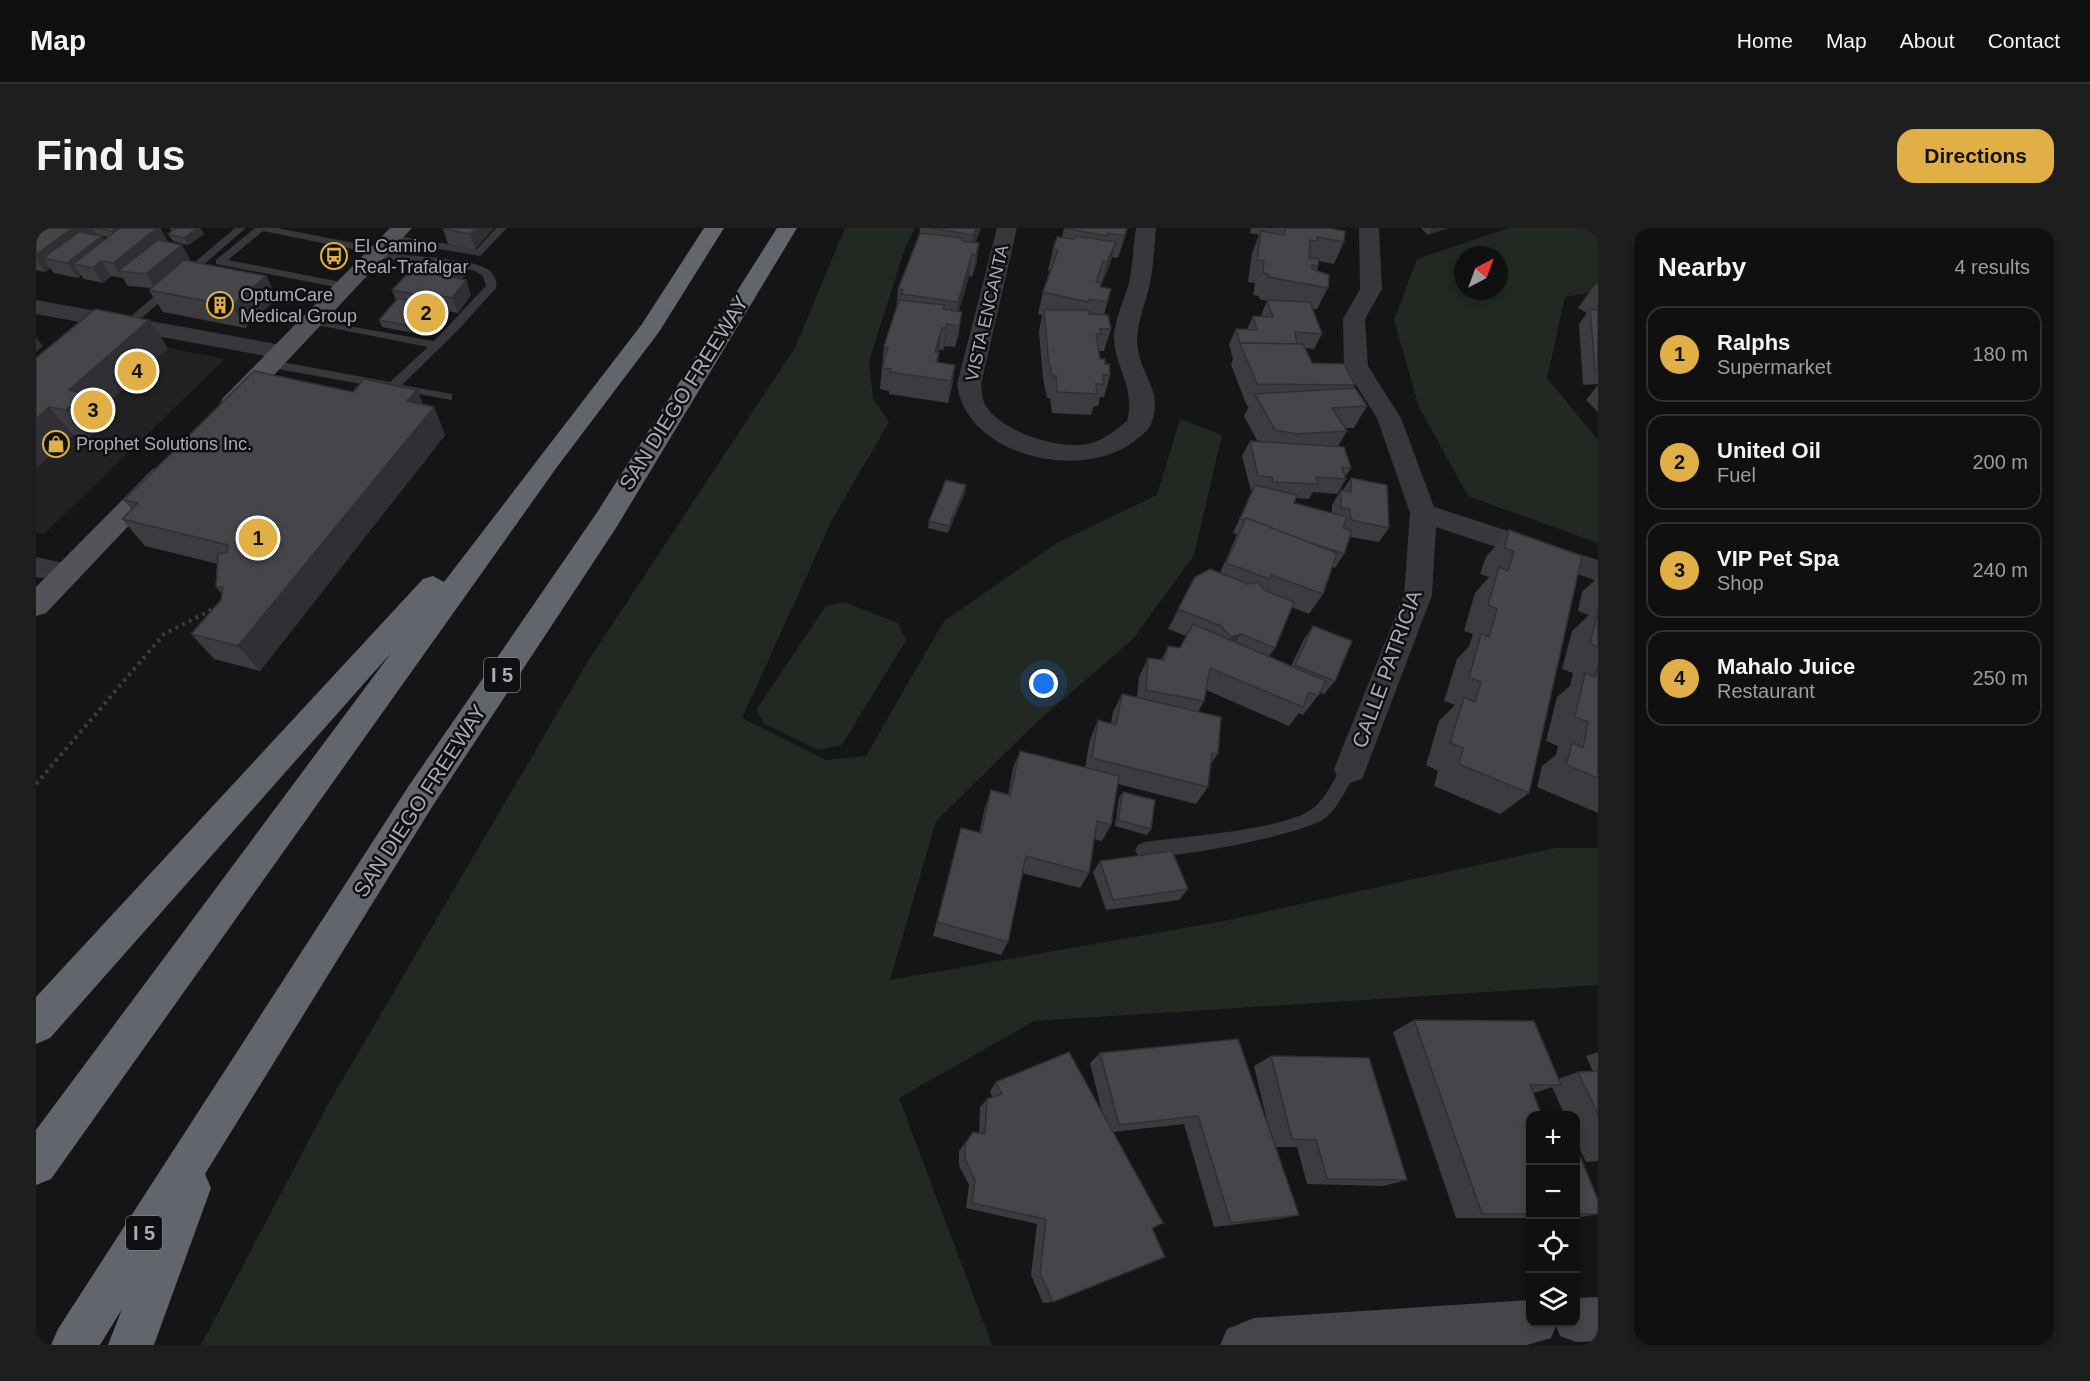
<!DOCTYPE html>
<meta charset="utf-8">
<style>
:root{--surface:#101011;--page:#1e1e1f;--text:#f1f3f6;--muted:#9c9d9f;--line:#303031;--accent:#e0af45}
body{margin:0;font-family:Arial,sans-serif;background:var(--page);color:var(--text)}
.controls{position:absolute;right:18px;bottom:18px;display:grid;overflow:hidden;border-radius:12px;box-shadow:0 3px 9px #0003}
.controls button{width:54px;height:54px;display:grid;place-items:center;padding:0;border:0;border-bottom:2px solid var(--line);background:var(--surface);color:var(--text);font:30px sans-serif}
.compass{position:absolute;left:1418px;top:18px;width:54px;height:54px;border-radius:50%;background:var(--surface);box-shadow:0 3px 9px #0003;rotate:41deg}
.you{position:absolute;left:1008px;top:456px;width:21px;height:21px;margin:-15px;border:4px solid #fff;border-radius:50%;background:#1a73e8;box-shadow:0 0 0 9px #1a73e833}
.badge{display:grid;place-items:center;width:39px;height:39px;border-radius:50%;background:var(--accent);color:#111;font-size:20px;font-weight:700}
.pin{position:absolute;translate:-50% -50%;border:3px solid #fff;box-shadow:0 2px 6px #0006}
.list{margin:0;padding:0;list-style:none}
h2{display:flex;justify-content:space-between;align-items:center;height:78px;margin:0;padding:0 24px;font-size:26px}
h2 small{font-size:20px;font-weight:400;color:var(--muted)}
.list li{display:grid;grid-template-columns:39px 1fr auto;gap:18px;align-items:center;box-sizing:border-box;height:96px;margin:0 12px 12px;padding:0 12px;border:2px solid var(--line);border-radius:18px}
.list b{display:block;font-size:22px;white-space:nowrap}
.list p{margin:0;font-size:20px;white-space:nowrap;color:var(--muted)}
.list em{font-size:20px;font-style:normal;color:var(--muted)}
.icon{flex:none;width:33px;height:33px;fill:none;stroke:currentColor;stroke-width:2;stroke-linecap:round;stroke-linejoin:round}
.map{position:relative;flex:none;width:1562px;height:1117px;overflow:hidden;border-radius:18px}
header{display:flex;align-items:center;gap:36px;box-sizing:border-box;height:84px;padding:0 30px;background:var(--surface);border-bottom:2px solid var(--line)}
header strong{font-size:28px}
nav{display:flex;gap:33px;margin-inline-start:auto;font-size:21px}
.intro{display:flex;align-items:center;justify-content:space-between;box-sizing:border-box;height:144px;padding:0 36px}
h1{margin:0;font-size:42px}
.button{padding:15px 27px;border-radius:18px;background:var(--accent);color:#111;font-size:21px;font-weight:700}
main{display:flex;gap:36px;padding:0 36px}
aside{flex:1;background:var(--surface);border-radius:18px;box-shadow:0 3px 9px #0003}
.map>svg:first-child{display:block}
.built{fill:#222124}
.green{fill:#222923;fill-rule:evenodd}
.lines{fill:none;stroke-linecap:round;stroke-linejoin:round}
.path{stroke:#3d3e42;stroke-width:4;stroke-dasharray:3 4.5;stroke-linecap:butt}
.lane{fill:#37373c;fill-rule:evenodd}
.street{fill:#37373c;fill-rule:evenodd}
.secondary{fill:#45464b;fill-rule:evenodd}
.primary{fill:#53545a;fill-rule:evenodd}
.highway{fill:#63656c;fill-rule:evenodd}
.wall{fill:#3b3b40;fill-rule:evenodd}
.shaded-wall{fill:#303034}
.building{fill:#45454a;stroke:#303034;stroke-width:1.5}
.labels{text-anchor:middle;stroke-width:5;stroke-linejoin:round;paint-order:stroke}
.far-poi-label{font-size:18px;fill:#a9acb6;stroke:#101012;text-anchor:start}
.far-street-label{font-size:18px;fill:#a9acb6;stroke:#101012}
.shield{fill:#101012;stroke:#7b7d85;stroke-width:1.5}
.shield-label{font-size:20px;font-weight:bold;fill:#a9acb6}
.street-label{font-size:21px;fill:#a9acb6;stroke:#101012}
</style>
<header>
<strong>Map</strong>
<nav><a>Home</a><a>Map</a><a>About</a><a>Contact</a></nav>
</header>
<div class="intro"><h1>Find us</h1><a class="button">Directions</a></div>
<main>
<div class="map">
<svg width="1562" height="1117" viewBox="0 0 1562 1117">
<rect width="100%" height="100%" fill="#151517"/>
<polygon class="built" points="79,109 189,131 8,306 0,304 0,177"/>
<g class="green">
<polygon points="809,0 879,0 869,20 833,133 837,171 853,194 797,290 706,490 790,532 830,528 908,393 1021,315 1121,267 1144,191 1186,207 1158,327 1097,411 1001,494 900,593 854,752 1188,693 1519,620 1562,620 1562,757 998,793 863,870 956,1117 165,1117 291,878 552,433 759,120"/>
<path d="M 1473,0 L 1562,0 L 1562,63 L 1529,69 L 1511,150 L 1562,212 L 1562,315 L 1432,268 L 1383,179 L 1358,92 L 1381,31 ZM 1427,27 L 1463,27 L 1463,63 L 1427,63 Z"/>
<polygon points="808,374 862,395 870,412 806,517 782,522 727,495 721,481 790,378"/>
</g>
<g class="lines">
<polyline class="path" points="0,556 128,406 179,380"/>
<g class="lane">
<polygon points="199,0 210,0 96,98 88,98 88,94"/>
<path d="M 219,0 L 241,0 L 344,20 L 348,21 L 348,25 C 371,28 434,30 451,41 C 458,45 462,53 460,60 L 425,99 L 366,157 L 416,166 L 416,172 L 235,140 L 229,136 L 235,132 L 354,154 L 392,119 L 276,96 L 270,93 L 272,91 L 398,113 L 450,58 L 447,48 L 437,42 L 340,30 L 335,27 L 336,25 L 227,3 L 192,32 L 310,55 L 315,58 L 310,61 L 180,36 L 180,32 Z"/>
<polygon points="460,0 471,0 444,28 356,13 351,10 356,7 441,21"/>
<path d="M 1314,534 L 1320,536 L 1322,541 L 1320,546 C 1310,560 1302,581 1288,591 C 1268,606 1123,635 1102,627 L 1099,622 L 1102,617 L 1108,614 C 1146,609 1248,602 1276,581 C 1290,571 1298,550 1308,536 Z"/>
</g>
<g class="street">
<path d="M 961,0 L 981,0 L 945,156 C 946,164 946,172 950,178 C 967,205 1026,223 1056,215 C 1069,211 1081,201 1091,193 C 1100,158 1078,140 1078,108 C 1079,91 1088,72 1093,55 C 1097,37 1097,18 1100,0 L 1120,0 C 1118,18 1118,37 1114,55 C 1110,76 1098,99 1102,122 C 1106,148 1128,166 1115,196 C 1112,204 1102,210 1096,215 C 1043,253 930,228 921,156 Z"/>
<polygon points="1323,0 1343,0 1346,61 1329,91 1332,138 1365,190 1398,279 1562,332 1562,353 1400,299 1396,367 1330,541 1326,551 1314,555 1302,551 1298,541 1368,367 1374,285 1341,190 1308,138 1307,91 1324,61"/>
<polygon points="0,72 246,117 254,119 258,124 254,129 246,131 0,86"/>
<polygon points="0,329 42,338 46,345 42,352 32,355 0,349"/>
</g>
<polygon class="secondary" points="1562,1069 1562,1113 1540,1114 1524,1108 1520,1098 1515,1110 1491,1117 1184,1117 1191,1101 1218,1090 1494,1072 1494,1094 1540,1094 1540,1070"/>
<g class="primary">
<polygon points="354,0 376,0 205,182 196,184 187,182 184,176 187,170"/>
<polygon points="126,238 135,241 139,247 135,253 10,385 0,388 0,359 117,241"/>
</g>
<g class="highway">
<polygon points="668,0 688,0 623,104 521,239 15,951 0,957 0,902 355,425 14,810 0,816 0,769 387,351 397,348 408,354 606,96"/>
<polygon points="741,0 761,0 580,300 396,579 169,946 175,960 118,1117 72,1117 86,1081 64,1117 15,1117 22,1101 372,559 560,286"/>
</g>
</g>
<g class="wall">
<path d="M 0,0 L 124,0 L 132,14 L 131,14 L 146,17 L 154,32 L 154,33 L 230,48 L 241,70 L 209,100 L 127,84 L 113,62 L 115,60 L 92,58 L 87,50 L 75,48 L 67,55 L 48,51 L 45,47 L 42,50 L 18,45 L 14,40 L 9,44 L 0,42 ZM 60,5 L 61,7 L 72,9 L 68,12 L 57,7 Z"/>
<polygon points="134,0 164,0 168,6 152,17 137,13 132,6 136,3"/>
<polygon points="458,0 439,21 412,16 407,1"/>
<polygon points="884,0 945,0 939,15 943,15 940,37 936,49 933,48 923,83 923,106 919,119 909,118 907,122 903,122 902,125 903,125 902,134 919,137 916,159 912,175 853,166 853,163 844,161 848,118 860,82 862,61 883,9"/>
<polygon points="1028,0 1092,0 1082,30 1076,29 1074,36 1064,59 1075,61 1068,87 1075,101 1068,123 1063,123 1064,131 1069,136 1074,147 1068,169 1064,169 1062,178 1058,178 1055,187 1016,185 1014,170 1011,170 1007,150 1003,104 1006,87 1002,86 1007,64 1014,43 1012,43 1017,21 1026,9"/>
<polygon points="1215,0 1292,0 1308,14 1298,36 1283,33 1282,38 1281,42 1292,60 1281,81 1277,81 1286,106 1278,121 1269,120 1276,135 1319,157 1317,160 1331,178 1318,200 1309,200 1311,203 1302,218 1315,240 1309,249 1310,251 1301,266 1277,264 1273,271 1260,270 1258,275 1296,285 1296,277 1305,262 1307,262 1315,250 1353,300 1343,314 1314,309 1308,326 1299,340 1296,339 1287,366 1273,386 1255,379 1239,420 1233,428 1255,438 1268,411 1277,398 1299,453 1288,466 1284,465 1267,487 1263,485 1253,498 1170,462 1168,473 1162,484 1182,526 1174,537 1172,559 1160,576 1082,556 1075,597 1066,613 1058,611 1053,645 1044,660 986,645 972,714 965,727 897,708 925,600 943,605 949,579 955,562 972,567 977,540 984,523 1049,539 1054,511 1062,492 1075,495 1077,484 1086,466 1101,469 1103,449 1112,430 1125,432 1132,418 1144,420 1150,408 1132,401 1159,349 1184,345 1201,306 1197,305 1216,263 1215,263 1206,228 1214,213 1222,214 1208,188 1213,178 1211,178 1195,137 1197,131 1193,116 1200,101 1211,101 1217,88 1225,89 1225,87 1231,73 1223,71 1223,68 1217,67 1219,55 1212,54 1216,25 1223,7 1214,5"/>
<polygon points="1385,0 1412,0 1392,7"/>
<polygon points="386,44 432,44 425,51 430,52 435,67 422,85 410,83 408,86 397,84 378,105 346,99 343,92 360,73 356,62"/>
<polygon points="1562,55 1562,156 1547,157 1543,96 1551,85 1542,80 1558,58"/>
<polygon points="132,120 62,184 70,194 52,210 37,207 0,240 0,130"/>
<polygon points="1562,157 1562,184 1550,172"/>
<polygon points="381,162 387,176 398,179 409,207 224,443 178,431 155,406 185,372 186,366 180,359 182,336 109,318 86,291 96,282 88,272 317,164"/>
<polygon points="930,257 929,265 912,305 892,300 893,293"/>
<polygon points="1473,302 1546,328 1493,565 1464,586 1398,558 1402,543 1390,537 1403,493 1419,477 1408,473 1421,431 1433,418 1437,406 1428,403 1439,365 1453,349 1444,346 1450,329"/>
<polygon points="1562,349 1562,585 1501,559 1506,538 1520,527 1522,518 1510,513 1521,469 1534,458 1537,445 1526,441 1536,403 1553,387 1542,383 1546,364"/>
<polygon points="1087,564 1115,601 1111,607 1079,598 1083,569"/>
<polygon points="1064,633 1152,661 1143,672 1070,682 1057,644"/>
<polygon points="1378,792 1522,851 1542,844 1557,844 1550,828 1562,824 1562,933 1550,934 1539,911 1539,888 1529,888 1516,859 1498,865 1494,888 1494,990 1420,990 1357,804"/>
<polygon points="1064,825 1233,902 1218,838 1235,828 1371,952 1347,958 1271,956 1261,919 1239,919 1263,987 1244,991 1178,999 1148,896 1077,904 1116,1000 1017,1074 1007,1075 995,1047 1001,996 930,980 933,957 923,938 923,923 937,904 943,905 944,879 951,871 956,869 954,863 960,854 1066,884 1054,835"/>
<polygon points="1539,926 1562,972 1562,986 1539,990"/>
</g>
<g class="shaded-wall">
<polygon points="36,0 57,0 60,5 23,33 7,30 14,40 9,44 0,32 0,27"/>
<polygon points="78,0 92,0 80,10 75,3"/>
<polygon points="121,0 124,0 132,14 95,44 83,43 77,35"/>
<polygon points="161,0 164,0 168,6 152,17 148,10"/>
<polygon points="440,0 458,0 439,21 434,6"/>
<polygon points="940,0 945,0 934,29 937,7"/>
<polygon points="1092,0 1086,19 1082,30 1088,8"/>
<polygon points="1396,0 1412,0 1392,7"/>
<polygon points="66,8 76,23 37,36 45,47 42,50 31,35"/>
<polygon points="1080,14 1074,36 1065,56 1071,34"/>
<polygon points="943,15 940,37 936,49 940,27"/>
<polygon points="146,17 154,32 119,61 110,46"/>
<polygon points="936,26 933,48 919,96 922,74"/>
<polygon points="65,33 75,48 67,55 57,40"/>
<polygon points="429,36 432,44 414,63 411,56"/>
<polygon points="230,48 241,70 209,100 196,78"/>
<polygon points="430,52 435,67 422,85 416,70"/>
<polygon points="405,68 410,83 408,86 402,71"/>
<polygon points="394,76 397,84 378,105 375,98"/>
<polygon points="909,77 903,122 896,146 899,124"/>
<polygon points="926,84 923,106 919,119 923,98"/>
<polygon points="113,92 132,120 62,184 70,194 52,210 30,182 33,162"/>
<polygon points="911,96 909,118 907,122 910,100"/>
<polygon points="0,109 7,118 0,124"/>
<polygon points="919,137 916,159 912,175 915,153"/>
<polygon points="381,162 391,187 398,179 409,207 224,443 202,418 371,173"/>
<polygon points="13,179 37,207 0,240 0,191"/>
<polygon points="930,257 929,265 912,305 913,298"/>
<polygon points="1205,406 1193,426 1183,428 1195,409"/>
</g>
<g class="building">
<polygon points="0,0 36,0 0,27 0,7 4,4 0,3"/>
<polygon points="61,0 78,0 75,3"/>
<polygon points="84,0 121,0 77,35 65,33 57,40 37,36"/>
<polygon points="140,0 161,0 148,10 132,6"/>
<polygon points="408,0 440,0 434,6 407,1"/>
<polygon points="895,0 940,0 937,7"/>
<polygon points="1028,0 1091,0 1088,8 1072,5 1071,8"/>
<polygon points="1249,0 1292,0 1309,3 1308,14 1281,9 1281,13 1274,12 1273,30 1283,31 1282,38 1276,37 1276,41 1293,47 1292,60 1232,49 1233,46 1227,45 1228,33 1221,32 1225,3 1248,7"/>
<polygon points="43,4 66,8 31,35 7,30"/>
<polygon points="884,5 927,10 926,13 943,15 940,27 936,26 922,74 865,66 867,62 862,61"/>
<polygon points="1039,8 1080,14 1071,34 1067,33 1060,54 1065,55 1064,59 1075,61 1071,74 1053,71 1052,74 1007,64 1022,22 1017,21 1021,9 1038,11"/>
<polygon points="122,12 146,17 110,46 82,43"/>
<polygon points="399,30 429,36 417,50 386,44"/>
<polygon points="148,32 230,48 196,78 113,62"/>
<polygon points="375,42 430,52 416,70 405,68 402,71 356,62"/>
<polygon points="362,70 394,76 375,98 343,92"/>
<polygon points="863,72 909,77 907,81 926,84 923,98 911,96 910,100 906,100 899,124 903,125 900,134 919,137 915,153 854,144 855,141 846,140 852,119 848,118"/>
<polygon points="1231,72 1274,74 1286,106 1259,104 1261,116 1204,115 1204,116 1200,101 1221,102 1217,88 1237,89"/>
<polygon points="59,81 113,92 33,162 48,166 30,182 13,179 0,191 0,130"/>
<polygon points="1554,81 1562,82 1562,142 1559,142"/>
<polygon points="1008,82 1052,82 1053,86 1072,87 1075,101 1064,101 1065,106 1060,106 1064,131 1069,131 1069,136 1073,136 1074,147 1067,147 1068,156 1060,156 1061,166 1021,164 1020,148 1016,148 1012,128"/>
<polygon points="1204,115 1267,116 1276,135 1308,136 1319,157 1221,156"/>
<polygon points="218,143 317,164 328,151 381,162 371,173 398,179 202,418 155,406 185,372 187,359 180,359 182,326 191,324 192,317 86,291 102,275 88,272"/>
<polygon points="1319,160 1331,178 1296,180 1311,203 1261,206 1239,202 1219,166"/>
<polygon points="1214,213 1308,219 1315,240 1306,239 1310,251 1280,249 1282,256 1237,254 1236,249 1222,248"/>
<polygon points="1315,250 1351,257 1353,300 1315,292 1314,281 1305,280 1305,262 1315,264"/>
<polygon points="910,252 930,257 913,298 893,293"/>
<polygon points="1219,257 1261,267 1258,275 1311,289 1307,300 1316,303 1308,326 1263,311 1210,290 1209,292 1204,291"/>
<polygon points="1210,290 1301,325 1287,366 1235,347 1234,351 1190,335"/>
<polygon points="1473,302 1546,328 1493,565 1423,536 1427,520 1414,515 1428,469 1439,474 1445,454 1433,449 1445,406 1453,409 1461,381 1452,377 1463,339 1472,343 1478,323 1468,320"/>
<polygon points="1174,341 1212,356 1222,354 1228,362 1258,374 1239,420 1205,406 1195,409 1185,398 1142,381 1159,349"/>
<polygon points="1562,383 1562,419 1554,416"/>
<polygon points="1157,396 1290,453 1282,468 1273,464 1267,479 1174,440 1168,473 1110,462 1112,430 1128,432 1132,418 1144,420"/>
<polygon points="1277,398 1316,413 1299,453 1259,437"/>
<polygon points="1562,437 1562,550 1530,537 1536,515 1547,520 1552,494 1539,489 1549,445 1559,449"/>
<polygon points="1086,466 1185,489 1182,526 1176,525 1172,559 1056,530 1062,492 1080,497"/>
<polygon points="984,523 1083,548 1075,597 1061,593 1053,645 990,628 972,714 901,694 925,600 945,605 955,562 974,567"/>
<polygon points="1087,564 1119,572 1115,601 1082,592"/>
<polygon points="1136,623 1152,661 1077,672 1064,633"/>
<polygon points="1378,792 1498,793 1525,857 1494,857 1506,888 1494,888 1494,986 1446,986"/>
<polygon points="1202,811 1263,987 1195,995 1162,888 1083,897 1064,825"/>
<polygon points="1033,824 1127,995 1116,1000 1129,1029 1017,1074 1004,1045 1010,991 936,975 939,952 929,931 929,916 937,904 949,906 951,871 966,866 960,854"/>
<polygon points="1235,828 1333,830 1371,952 1291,951 1280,912 1256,911"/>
<polygon points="1562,843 1562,886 1542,844"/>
<polygon points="1539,926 1543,926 1562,972 1562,986 1539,986"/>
</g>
<defs>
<symbol id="bus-ring" viewBox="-11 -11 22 22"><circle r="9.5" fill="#101012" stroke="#e0af45" stroke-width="1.5"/><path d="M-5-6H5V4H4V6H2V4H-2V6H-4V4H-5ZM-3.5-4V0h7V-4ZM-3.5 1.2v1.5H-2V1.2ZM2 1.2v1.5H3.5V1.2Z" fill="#e0af45"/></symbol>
<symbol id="building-ring" viewBox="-11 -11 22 22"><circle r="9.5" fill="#101012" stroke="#e0af45" stroke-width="1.5"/><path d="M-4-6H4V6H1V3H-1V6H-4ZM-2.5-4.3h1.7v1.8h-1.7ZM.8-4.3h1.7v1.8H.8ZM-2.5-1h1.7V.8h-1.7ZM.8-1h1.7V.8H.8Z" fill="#e0af45"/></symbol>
<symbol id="shop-ring" viewBox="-11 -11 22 22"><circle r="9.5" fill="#101012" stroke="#e0af45" stroke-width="1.5"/><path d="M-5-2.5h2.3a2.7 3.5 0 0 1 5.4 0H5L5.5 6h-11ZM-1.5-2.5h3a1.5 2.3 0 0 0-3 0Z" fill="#e0af45"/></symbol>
</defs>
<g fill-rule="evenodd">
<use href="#bus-ring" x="283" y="13" width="30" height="30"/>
<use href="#building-ring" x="169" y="62" width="30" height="30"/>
<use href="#shop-ring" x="5" y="201" width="30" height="30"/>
</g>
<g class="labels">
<g class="far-poi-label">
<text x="318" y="24">El Camino<tspan x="318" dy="21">Real-Trafalgar</tspan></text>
<text x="204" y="73">OptumCare<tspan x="204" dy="21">Medical Group</tspan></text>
<text x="40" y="222">Prophet Solutions Inc.</text>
</g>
<g class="far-street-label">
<text transform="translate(951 85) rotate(-77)" y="6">VISTA ENCANTA</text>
</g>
<g class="shield">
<rect x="448" y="430" width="36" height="34" rx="4.5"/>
<rect x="90" y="988" width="36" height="34" rx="4.5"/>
</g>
<g class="shield-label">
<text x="466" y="454">I 5</text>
<text x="108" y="1012">I 5</text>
</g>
<g class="street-label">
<text transform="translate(648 165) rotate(-58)" y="7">SAN DIEGO FREEWAY</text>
<text transform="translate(1351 441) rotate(-70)" y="7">CALLE PATRICIA</text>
<text transform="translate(384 573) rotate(-57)" y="7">SAN DIEGO FREEWAY</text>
</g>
</g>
</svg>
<div class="controls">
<button>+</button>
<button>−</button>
<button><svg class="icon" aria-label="locate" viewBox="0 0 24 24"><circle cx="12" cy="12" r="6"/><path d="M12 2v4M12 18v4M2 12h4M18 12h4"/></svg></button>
<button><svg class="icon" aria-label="layers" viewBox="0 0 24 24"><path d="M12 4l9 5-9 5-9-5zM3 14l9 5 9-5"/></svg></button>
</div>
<svg class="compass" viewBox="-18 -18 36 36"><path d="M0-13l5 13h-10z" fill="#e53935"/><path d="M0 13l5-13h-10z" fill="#9c9d9f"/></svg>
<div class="you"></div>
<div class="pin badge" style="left:222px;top:310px">1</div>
<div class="pin badge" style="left:390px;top:85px">2</div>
<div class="pin badge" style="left:57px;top:182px">3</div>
<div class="pin badge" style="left:101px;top:143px">4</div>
</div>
<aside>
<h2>Nearby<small>4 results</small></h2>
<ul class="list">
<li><span class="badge">1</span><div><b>Ralphs</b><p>Supermarket</p></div><em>180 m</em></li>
<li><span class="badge">2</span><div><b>United Oil</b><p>Fuel</p></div><em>200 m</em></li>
<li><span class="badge">3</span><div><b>VIP Pet Spa</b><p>Shop</p></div><em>240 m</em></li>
<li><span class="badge">4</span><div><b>Mahalo Juice</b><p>Restaurant</p></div><em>250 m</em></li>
</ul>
</aside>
</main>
